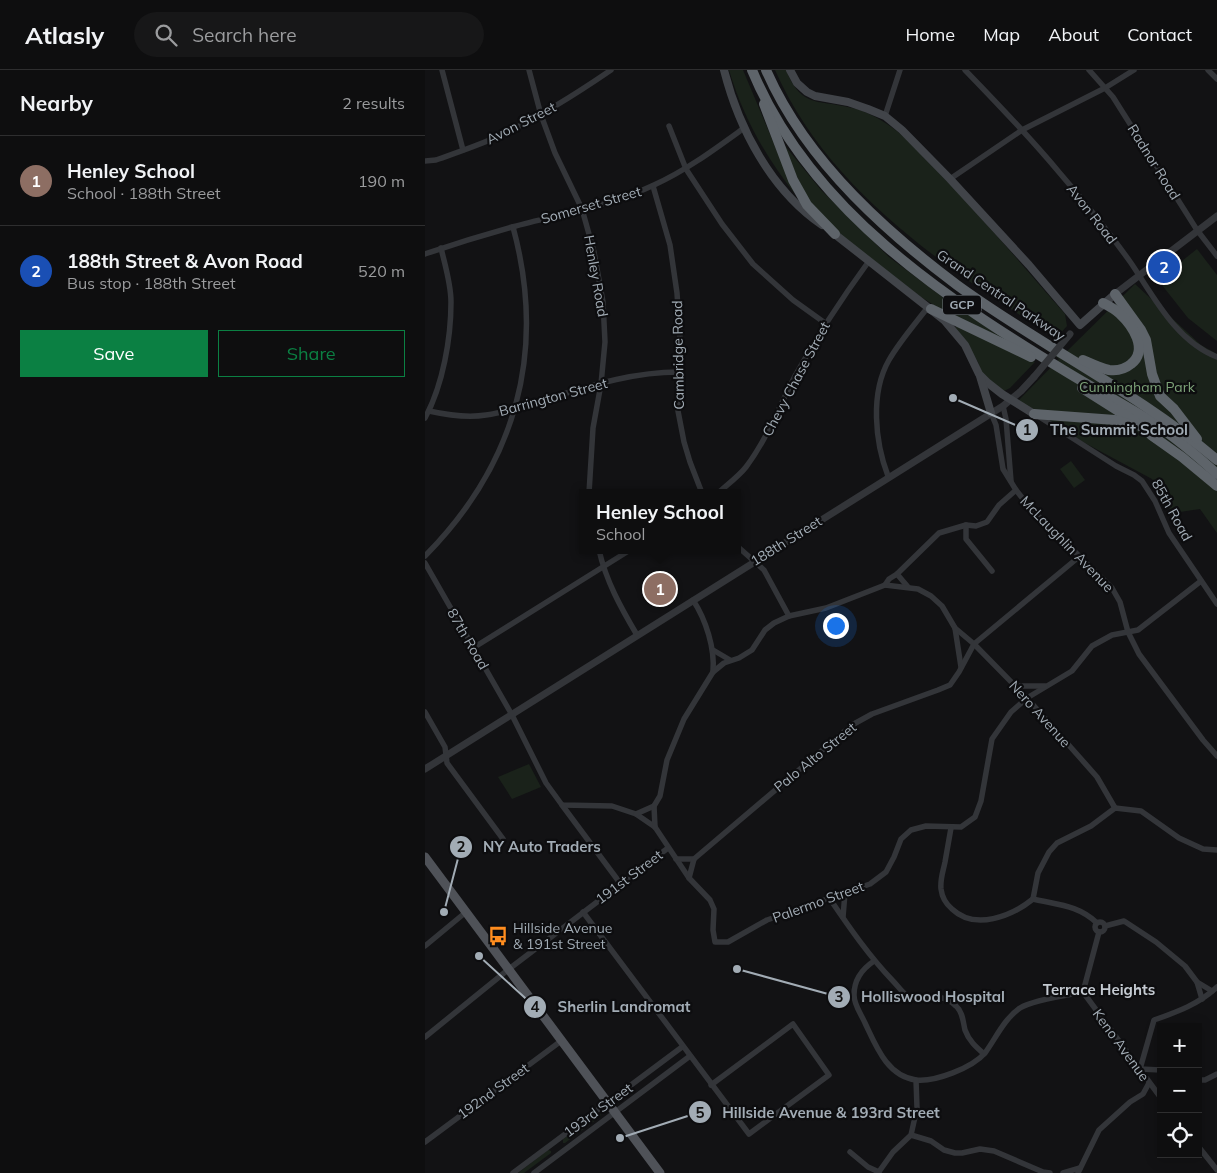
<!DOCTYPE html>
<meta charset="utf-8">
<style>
:root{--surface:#0e0e0f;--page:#171718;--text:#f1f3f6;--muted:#9b9c9e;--line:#2e2e2f;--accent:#0b8043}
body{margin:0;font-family:Mulish,sans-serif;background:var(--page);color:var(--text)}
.controls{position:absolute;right:15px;bottom:15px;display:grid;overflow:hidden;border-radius:0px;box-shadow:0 2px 12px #0003}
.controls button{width:45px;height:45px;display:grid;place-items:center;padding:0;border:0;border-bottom:1px solid var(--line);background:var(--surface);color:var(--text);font:25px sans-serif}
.you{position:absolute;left:410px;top:555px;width:18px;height:18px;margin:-12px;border:4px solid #fff;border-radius:50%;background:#1a73e8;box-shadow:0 0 0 8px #1a73e833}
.badge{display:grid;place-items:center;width:32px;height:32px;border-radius:50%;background:var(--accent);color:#fff;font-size:16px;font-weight:700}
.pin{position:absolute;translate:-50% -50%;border:2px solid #fff;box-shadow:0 1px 5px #0006}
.popup{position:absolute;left:154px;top:419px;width:162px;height:65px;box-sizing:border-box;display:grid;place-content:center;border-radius:0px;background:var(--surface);filter:drop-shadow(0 1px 4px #0005);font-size:16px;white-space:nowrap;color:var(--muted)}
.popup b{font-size:19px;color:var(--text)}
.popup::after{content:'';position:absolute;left:50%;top:100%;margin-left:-10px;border:10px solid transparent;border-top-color:var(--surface)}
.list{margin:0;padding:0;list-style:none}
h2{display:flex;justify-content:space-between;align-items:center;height:65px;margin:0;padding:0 20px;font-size:21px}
h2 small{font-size:16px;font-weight:400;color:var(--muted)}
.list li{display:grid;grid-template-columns:32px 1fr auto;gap:15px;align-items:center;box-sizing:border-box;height:90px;padding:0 20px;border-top:1px solid var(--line)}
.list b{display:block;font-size:19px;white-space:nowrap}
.list p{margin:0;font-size:16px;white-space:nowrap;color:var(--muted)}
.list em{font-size:16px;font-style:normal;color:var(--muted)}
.actions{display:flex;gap:10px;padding:15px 20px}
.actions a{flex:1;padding:11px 0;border:1px solid var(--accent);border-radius:0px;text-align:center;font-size:18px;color:var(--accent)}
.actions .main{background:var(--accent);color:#fff}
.icon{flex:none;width:28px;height:28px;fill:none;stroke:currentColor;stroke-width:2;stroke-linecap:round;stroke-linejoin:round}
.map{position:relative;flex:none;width:792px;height:1103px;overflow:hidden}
header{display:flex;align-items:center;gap:30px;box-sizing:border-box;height:70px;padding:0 25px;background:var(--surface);border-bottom:1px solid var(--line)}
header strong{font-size:24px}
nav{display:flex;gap:28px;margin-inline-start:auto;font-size:18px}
.search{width:350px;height:45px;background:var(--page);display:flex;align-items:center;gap:12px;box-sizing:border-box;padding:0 18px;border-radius:28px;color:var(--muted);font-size:19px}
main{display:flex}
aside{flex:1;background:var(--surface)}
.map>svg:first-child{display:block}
.green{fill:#1a221a}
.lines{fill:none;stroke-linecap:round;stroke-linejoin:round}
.minor{stroke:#333539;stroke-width:5.5}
.tertiary{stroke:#333539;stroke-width:7}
.secondary{stroke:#414449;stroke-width:8}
.primary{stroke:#4f5258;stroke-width:9}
.motorway{stroke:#5e646a;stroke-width:10}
.tertiary-bridge{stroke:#333539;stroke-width:7}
.labels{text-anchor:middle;stroke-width:4.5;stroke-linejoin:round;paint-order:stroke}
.shield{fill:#0d0d0f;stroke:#757c83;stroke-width:1}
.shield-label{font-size:12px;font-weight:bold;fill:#a2acb5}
.street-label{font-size:14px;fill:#a2acb5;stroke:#0d0d0f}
.park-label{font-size:14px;fill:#7da278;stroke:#0d0d0f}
.poi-label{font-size:14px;fill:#a2acb5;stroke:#0d0d0f;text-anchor:start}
.neighbourhood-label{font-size:15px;font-weight:bold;fill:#c4cad1;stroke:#0d0d0f}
.leader{fill:none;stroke:#a2acb5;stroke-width:2}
.callout-dot{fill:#a2acb5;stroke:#0d0d0f;stroke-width:2}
.mark-label{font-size:15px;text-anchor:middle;font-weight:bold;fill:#111}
.callout-label{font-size:15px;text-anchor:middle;font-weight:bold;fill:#a2acb5;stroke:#0d0d0f;stroke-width:4.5;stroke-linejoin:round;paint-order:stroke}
</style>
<header>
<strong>Atlasly</strong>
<div class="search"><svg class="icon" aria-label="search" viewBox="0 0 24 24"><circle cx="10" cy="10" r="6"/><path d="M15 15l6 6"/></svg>Search here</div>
<nav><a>Home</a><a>Map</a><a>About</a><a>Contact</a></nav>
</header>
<main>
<aside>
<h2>Nearby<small>2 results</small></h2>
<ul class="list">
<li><span class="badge" style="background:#8d6e63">1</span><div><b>Henley School</b><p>School · 188th Street</p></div><em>190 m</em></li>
<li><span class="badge" style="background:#1a4fb4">2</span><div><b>188th Street &amp; Avon Road</b><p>Bus stop · 188th Street</p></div><em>520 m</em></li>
</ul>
<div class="actions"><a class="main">Save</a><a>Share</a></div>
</aside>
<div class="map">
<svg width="792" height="1103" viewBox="0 0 792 1103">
<rect width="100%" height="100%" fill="#121214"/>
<g class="green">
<path d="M 304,0 L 318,0 L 370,124 C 340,86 318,47 304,0 Z"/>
<path d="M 350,0 L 361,0 C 377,39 393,29 427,38 C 441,41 453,48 465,56 C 480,66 493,82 506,95 C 553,142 596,194 640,244 L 642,256 L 631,268 C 523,200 403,121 350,0 Z"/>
<polygon points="357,72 396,120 464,187 528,235 601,281 517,240 496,227 408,160 382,130"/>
<polygon points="772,179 792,205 792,271 763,248 733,210"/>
<polygon points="710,214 776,275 792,284 792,463 775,439 748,443 745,439 738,436 733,419 727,409 589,335 634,289 603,267 636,287"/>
<polygon points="532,255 610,292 585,318 577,322 557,304 553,292 530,258"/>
<polygon points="646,391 660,410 649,418 635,399"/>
<polygon points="104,694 116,717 87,729 73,707"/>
<polygon points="172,1044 174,1045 176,1044 176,1046 140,1073 138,1073 138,1069"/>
<polygon points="123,1080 126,1081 126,1083 99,1103 93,1103"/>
</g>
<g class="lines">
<g class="minor">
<polyline points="17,0 38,80"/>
<polyline points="104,0 116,45 130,83 157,139 169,182 178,232 180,272 176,314 168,358 164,423"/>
<path d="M 540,0 C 572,33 604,66 633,101 C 658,130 684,162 706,193 C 729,227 751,271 792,287"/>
<polyline points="664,0 688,27 772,160 792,186"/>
<polyline points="783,0 792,9"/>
<polyline points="460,46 475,0"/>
<polyline points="244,56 261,99 297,154 328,194 368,230 400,253"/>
<path d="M 0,91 L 11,90 C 33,82 55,75 76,65 C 115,47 151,24 186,0"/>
<polyline points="525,109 597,60 680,18 709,0"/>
<polyline points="228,116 245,175 252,223 255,268 253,341 259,372 265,392 277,423"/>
<path d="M 0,184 C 29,174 58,165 87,157 C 134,144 185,136 229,115 C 262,100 290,79 319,58"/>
<polyline points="578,336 581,349 586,411"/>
<path d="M 4,341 C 22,345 42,348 61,345 C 86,341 109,333 132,326 C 170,314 212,302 253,302"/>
<polyline points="566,343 571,355 578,399 591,420 606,439 687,518 695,532 703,562 714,584 778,670 792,686"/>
<polyline points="613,346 691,396 709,405 717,411 730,431 744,463 792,534"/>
<path d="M 0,348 C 18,315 26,268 26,232 C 26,214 20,195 16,178"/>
<path d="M 463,406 C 450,372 445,323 464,290 C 475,271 490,254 503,237"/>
<path d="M 293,423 C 302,415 314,406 321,397 C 342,369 354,337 370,306 C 392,266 417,228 444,191"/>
<polyline points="541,455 541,469 567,501"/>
<polyline points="312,476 339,500 364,546"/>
<path d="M 174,480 C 181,511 196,538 212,565"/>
<path d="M 0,486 C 91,394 122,282 88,157"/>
<polyline points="0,493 87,645 121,713 137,735 187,736 211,744 230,757 264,808 285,830 289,839 288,860 290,872 303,872 342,850 445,814 461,802 469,787 476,769 486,760 501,756 536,757 550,747 556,731 567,669 586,642 602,628 647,601 667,576 687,565 713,560 776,511"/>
<polyline points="472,504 483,517"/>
<polyline points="460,515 493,519 506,526 517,536 530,558 549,574 602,628 657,690 672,707 690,738"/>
<path d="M 268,530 C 281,550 290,578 288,602"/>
<polyline points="530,558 536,597"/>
<polyline points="48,578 205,480"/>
<polyline points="288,580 305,590"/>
<polyline points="591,616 620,616"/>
<polyline points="0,642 20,677 22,693 78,769"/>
<polyline points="137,735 195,813"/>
<polyline points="211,744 229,736"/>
<polyline points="230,757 229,736 235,726 242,690 259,649 288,602 299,593 314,588 327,580 340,560 349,553 364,546 401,538 460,515 464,509 472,504 514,463 541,455 551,456 562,452 574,435 591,420"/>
<path d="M 526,758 C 524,769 522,781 520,792 C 518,802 515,809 516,819 C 517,827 521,834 527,839 C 550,861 587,846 608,829"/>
<polyline points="251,789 269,789"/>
<polyline points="264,808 269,789 427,655 447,644 513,620 525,615 534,602 549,574 655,486"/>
<path d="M 405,829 C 424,857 444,886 468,911 C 473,916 478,924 484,927 C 501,934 515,919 531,936 C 538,942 538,952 540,960 C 544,971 551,977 559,984"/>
<polyline points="608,829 613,803 624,782 632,773 666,756 690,738 716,741 754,768 778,779 792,780"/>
<path d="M 608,829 C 633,835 653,835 672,853"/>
<polyline points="158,842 324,1064 404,1005 368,954 286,1015"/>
<polyline points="418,847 420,823"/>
<circle cx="675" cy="857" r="5"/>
<polyline points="680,856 699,851 731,872 760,896 772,912 787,921"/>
<polyline points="674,862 658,922 736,1028"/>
<polyline points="0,876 41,842"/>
<path d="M 449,891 C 437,899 429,910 429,925 C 429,935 436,944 440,953 C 451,976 462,1006 491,1010 C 510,1012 547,998 560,983 C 571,968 579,949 595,938 C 608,930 642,925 658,922"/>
<polyline points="772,912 777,929"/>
<polyline points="0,967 84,899 243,778"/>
<path d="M 736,1000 L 715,999 L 729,950 C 752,942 774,934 792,917"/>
<polyline points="773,1010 780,1010 792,1004"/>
<polyline points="486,1065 506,1071 519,1080 530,1083 537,1083 555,1079 569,1081 618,1102 625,1103"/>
<polyline points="0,1072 136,971"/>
<polyline points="773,1076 792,1100"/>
<polyline points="425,1082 443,1097 454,1102"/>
<polyline points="88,1103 257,977"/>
<polyline points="109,1103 265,986"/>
<polyline points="453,1103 468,1082 486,1065 492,1038 491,1010"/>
<polyline points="638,1103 655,1098"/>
<polyline points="653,1103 674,1060 705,1032 718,1024 724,1013"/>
</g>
<g class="tertiary">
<polyline points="690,224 792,146"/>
<polyline points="0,699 578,336 596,321 609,307"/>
</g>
<g class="secondary">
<path d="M 299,0 C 314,59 346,120 397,155"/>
<polyline points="365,0 372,13 382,22 390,26 423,32 443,39 460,46 477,60 525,109 604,195 655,255 690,224"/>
<polyline points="407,162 519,250 540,275 554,304 563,313 577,324 609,344"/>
<polyline points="555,306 566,343"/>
</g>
<polyline class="primary" points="0,787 235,1103"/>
<g class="motorway">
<path d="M 327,0 C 385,140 521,229 645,304 C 668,318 691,330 714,344 C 742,360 768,382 792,404"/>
<path d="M 341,0 C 362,48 393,89 429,126 C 461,159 496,188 532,215 C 617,277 712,322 792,390"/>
<polyline points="339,34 368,110 382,135 410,164"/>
<polyline points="690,224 716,260 721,270 727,304 735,326 749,339 772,369"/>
<polyline points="506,239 606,287"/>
<path d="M 658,290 C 667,294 675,298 684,300 C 692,301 700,299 706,294 C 724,280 707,255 695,244 C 690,239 684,236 678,233"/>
<polyline points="657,318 706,349 731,368"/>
<polyline points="609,344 690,350 707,355"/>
<polyline points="726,365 757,387 792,416"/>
</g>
<polyline class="tertiary-bridge" points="609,307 645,264"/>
</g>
<defs>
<symbol id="bus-bare" viewBox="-9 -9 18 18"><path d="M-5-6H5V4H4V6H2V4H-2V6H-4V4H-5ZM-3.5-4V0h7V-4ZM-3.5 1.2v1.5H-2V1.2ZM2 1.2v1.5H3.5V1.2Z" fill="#ff8d1f" stroke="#0d0d0f" stroke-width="2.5" paint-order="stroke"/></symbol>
</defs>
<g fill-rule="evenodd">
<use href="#bus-bare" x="59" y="852" width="28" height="28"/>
</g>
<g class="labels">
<rect class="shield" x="518" y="225.5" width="38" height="19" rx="4"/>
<g class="shield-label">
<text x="537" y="239">GCP</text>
</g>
<g class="street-label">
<text transform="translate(96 53) rotate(-27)" y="5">Avon Street</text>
<text transform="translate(729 92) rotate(58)" y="5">Radnor Road</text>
<text transform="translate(166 135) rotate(-16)" y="5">Somerset Street</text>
<text transform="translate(667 144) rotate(52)" y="5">Avon Road</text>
<text transform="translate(171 206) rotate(80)" y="5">Henley Road</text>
<text transform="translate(576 225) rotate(34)" y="5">Grand Central Parkway</text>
<text transform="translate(253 285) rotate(-91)" y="5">Cambridge Road</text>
<text transform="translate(371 309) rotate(-62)" y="5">Chevy Chase Street</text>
<text transform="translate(128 327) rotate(-15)" y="5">Barrington Street</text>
<text transform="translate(747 440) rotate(61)" y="5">85th Road</text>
<text transform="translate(361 471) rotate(-32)" y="5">188th Street</text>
<text transform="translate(642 474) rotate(46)" y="5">McLaughlin Avenue</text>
<text transform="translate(43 569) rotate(60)" y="5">87th Road</text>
<text transform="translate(615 644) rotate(48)" y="5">Nero Avenue</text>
<text transform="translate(390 687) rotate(-39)" y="5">Palo Alto Street</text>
<text transform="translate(204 807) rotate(-37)" y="5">191st Street</text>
<text transform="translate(393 832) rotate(-20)" y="5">Palermo Street</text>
<text transform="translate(696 975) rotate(54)" y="5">Keno Avenue</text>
<text transform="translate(68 1021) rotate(-36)" y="5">192nd Street</text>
<text transform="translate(173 1040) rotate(-36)" y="5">193rd Street</text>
</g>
<g class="park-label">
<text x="712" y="322">Cunningham Park</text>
</g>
<g class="poi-label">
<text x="88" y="863">Hillside Avenue<tspan x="88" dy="16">&amp; 191st Street</tspan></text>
</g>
<g class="neighbourhood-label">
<text x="674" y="925">Terrace Heights</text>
</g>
</g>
<path class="leader" d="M528 328L602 360M19 842L36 777M312 899L414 927M54 886L110 937M195 1068L275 1042"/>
<g class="callout-dot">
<circle cx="528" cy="328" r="5"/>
<circle cx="19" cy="842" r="5"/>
<circle cx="312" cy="899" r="5"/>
<circle cx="54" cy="886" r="5"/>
<circle cx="195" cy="1068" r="5"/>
<circle cx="602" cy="360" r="12"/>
<circle cx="36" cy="777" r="12"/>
<circle cx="414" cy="927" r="12"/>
<circle cx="110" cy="937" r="12"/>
<circle cx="275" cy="1042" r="12"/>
</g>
<g class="mark-label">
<text x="602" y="365">1</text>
<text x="36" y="782">2</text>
<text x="414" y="932">3</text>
<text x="110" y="942">4</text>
<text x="275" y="1048">5</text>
</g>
<g class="callout-label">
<text x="694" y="365">The Summit School</text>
<text x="117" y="782">NY Auto Traders</text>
<text x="508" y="932">Holliswood Hospital</text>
<text x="199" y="942">Sherlin Landromat</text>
<text x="406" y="1048">Hillside Avenue &amp; 193rd Street</text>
</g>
</svg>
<div class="controls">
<button>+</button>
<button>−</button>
<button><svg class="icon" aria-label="locate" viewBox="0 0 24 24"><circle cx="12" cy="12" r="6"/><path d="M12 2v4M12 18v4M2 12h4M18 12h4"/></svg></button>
</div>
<div class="you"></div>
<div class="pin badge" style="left:235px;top:519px;background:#8d6e63">1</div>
<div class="popup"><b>Henley School</b>School</div>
<div class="pin badge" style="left:739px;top:197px;background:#1a4fb4">2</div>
</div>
</main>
